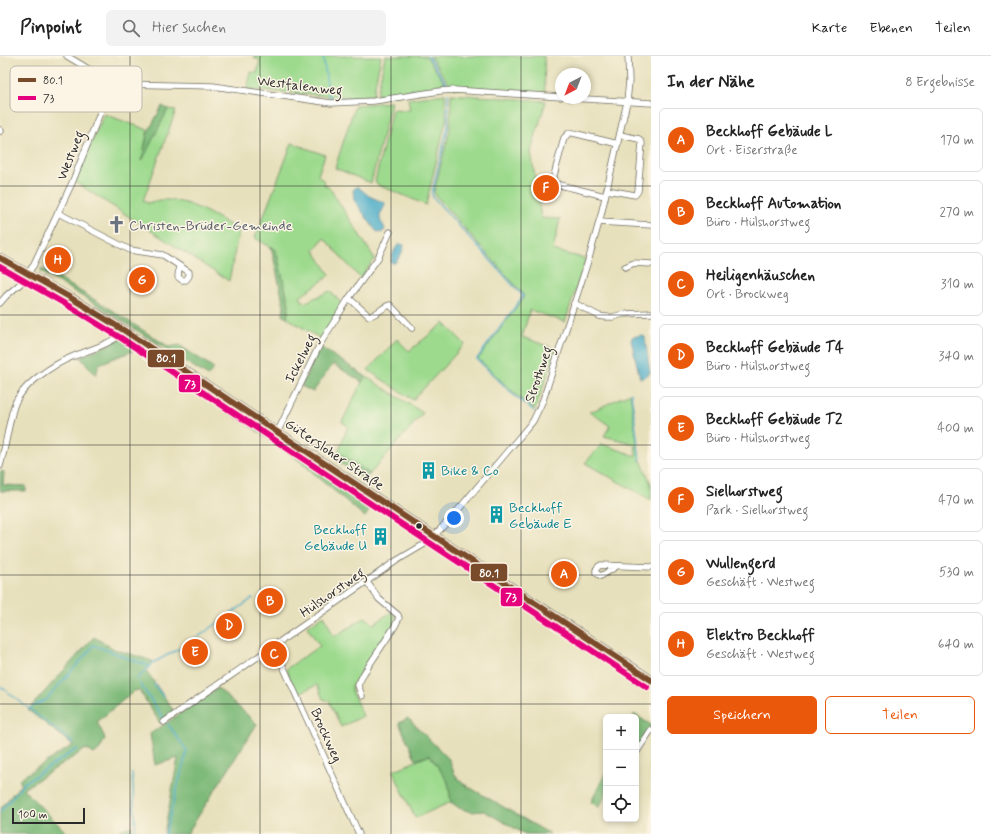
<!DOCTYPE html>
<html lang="de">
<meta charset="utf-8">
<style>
:root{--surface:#fff;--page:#f2f2f2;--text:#222;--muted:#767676;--line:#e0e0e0;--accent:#ea580c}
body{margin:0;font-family:Mynerve,sans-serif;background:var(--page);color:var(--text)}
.controls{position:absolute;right:12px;bottom:12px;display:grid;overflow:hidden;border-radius:6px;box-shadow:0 2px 6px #0003}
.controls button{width:36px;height:36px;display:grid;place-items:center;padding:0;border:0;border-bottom:1px solid var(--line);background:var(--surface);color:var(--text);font:20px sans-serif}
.compass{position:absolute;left:555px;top:12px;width:36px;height:36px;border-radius:50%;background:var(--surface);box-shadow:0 2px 6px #0003;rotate:222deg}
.scale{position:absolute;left:12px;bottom:10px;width:73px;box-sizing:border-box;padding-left:4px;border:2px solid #2b2b2b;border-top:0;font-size:11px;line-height:14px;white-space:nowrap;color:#2b2b2b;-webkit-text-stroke:3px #fcf5e5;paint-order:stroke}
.you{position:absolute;left:454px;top:462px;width:14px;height:14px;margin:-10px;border:3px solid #fff;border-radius:50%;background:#1a73e8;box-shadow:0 0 0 6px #1a73e833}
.badge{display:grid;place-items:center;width:26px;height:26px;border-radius:50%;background:var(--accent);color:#fff;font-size:13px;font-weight:700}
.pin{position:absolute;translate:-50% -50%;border:2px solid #fff;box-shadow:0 1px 4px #0006}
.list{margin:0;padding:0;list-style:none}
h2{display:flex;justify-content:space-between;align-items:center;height:52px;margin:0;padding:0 16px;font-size:17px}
h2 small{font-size:13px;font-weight:400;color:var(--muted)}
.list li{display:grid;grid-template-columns:26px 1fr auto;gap:12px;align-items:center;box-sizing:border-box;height:64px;margin:0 8px 8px;padding:0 8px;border:1px solid var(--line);border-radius:6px}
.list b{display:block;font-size:15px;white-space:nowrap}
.list p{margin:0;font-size:13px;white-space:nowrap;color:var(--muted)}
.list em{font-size:13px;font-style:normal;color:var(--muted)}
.actions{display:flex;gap:8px;padding:12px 16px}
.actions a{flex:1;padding:9px 0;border:1px solid var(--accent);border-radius:6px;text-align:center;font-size:14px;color:var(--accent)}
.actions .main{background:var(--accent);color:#fff}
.icon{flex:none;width:22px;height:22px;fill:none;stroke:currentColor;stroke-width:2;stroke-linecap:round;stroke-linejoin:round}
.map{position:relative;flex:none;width:651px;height:778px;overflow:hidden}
header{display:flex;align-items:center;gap:24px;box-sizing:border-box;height:56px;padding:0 20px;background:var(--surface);border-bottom:1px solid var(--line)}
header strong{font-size:19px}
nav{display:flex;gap:22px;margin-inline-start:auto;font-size:14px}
.search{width:280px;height:36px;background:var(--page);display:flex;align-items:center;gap:10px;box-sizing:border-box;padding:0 14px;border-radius:6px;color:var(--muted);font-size:15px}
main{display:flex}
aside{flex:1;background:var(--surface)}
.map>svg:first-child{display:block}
.green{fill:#9dda8e;stroke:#64825c}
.forest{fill:#7eba79;stroke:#547252}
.water{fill:#47abc7;stroke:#396b79}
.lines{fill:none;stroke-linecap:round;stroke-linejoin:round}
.stream{stroke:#47abc7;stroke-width:1.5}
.minor-casing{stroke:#6d6a5e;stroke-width:7}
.secondary-casing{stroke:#6d6a5e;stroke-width:10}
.minor{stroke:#fff;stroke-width:5.5}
.secondary{stroke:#fbe6c4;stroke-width:8}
.bus-1-casing{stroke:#fcf5e5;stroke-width:9}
.bus-2-casing{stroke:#fcf5e5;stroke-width:9}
.bus-1{stroke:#7a4b2a;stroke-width:6}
.bus-2{stroke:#e5007d;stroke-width:6}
.grid{fill:none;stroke:#2b2b2b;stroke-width:1;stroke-opacity:0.55}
.bus-dot{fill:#2b2b2b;stroke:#fcf5e5;stroke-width:1.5}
.labels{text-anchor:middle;stroke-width:3;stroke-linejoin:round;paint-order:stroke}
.street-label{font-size:14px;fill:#2b2b2b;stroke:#fcf5e5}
.worship-label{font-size:14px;fill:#5b616d;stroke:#fcf5e5;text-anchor:start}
.culture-label{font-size:14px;fill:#0d838f;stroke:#fcf5e5;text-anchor:start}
.key{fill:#fcf5e5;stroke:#bdb8ad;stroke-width:1}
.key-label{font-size:11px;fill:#2b2b2b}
.line-badge{stroke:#fcf5e5;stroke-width:1.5}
.badge-label{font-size:11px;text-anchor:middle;font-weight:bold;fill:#fff}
</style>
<header>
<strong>Pinpoint</strong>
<div class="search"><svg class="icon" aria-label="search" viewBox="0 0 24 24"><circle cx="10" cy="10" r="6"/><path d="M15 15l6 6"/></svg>Hier suchen</div>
<nav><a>Karte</a><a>Ebenen</a><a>Teilen</a></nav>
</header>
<main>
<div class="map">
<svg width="651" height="778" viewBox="0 0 651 778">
<rect width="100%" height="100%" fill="#fcf5e5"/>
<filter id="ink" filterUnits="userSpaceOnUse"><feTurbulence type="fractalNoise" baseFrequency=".025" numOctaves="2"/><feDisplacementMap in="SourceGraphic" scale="8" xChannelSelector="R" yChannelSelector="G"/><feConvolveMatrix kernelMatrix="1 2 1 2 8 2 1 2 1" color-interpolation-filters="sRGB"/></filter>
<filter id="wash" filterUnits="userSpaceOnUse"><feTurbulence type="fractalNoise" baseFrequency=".012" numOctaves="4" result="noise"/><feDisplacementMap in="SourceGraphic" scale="16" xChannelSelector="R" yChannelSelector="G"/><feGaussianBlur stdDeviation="0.9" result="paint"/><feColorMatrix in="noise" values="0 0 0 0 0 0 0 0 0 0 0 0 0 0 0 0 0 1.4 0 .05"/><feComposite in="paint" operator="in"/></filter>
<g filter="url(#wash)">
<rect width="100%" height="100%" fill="#e7e0bc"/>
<g class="green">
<polygon points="255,0 381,0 373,39 354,42 247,33 251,16 257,17 260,4 254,2"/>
<polygon points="385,0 426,0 446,29 377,39"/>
<polygon points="430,0 544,0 545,37 452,32"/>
<polygon points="445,38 446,60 447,60 426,149 403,139 378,129 375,125 392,53 410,54 408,43"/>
<polygon points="451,38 546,45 531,95 541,162 560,163 553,194 586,203 565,266 530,254 522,281 556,293 535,354 516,339 478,303 524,241 523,238 436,140 434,136 450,73"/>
<polygon points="391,46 371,127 335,112 355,49"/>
<path d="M 168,53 L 176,54 L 143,145 L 148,147 C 179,135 213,160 239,174 L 229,225 L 75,126 L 104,58 L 148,74 L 142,103 Z"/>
<polygon points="292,87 325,99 318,119 325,126 324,129 329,131 375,203 360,222 324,182 314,194 330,219 300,241 304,247 330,235 343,249 321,283 287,262 289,249 276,194 255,182"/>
<polygon points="536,126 555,131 553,139 538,137"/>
<polygon points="444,267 465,288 413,344 368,314 397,283 409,295"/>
<polygon points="365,320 423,357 370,418 338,396 348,370 342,366"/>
<polygon points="630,337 640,405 641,404 651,428 651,444 585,407 602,388 636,400 635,388 604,380 610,370 589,355 595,354"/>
<polygon points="391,556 395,559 395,566 352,630 352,636 363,660 341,671 329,645 323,643 317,629 297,638 286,613 320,590 307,571 324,559 334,581 365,561 374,568"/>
<polygon points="430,699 448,726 451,746 415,762 393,715"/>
</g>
<g class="forest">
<polygon points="162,50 168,53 142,105 147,78"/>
<polygon points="271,190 276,194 289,249 287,262 283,260 284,250"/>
<polygon points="41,212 105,250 169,291 179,289 214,312 208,320 102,252 41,216"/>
<polygon points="122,281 273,378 375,446 365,461 289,396 135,294 99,308 96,319 80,301 108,289"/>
<polygon points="320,291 365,320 362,326 333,308 313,336 301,330"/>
<polygon points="338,396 370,418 364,424 335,403"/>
<polygon points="1,415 4,416 3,429 26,430 26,435 0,435 0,416"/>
<polygon points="94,581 114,593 153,605 146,614 175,657 160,667 139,634 134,635 97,666 105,682 100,693 94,698 86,693 23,733 68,778 0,778 0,753 21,728 19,723 73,689 28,654"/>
<polygon points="218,632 257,668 187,778 164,778 178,702 155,709 150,678"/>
<polygon points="634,658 651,669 636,692 636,661 633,661"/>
<polygon points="408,662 449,703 454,717 462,727 550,778 525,778 484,755 471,756 459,752 451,746 448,726 430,699 416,704 399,667"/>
<polygon points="606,716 606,739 599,751 591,746"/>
<polygon points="132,770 132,778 118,778 120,774"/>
</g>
<g class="water">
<path d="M 357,130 L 369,140 L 385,147 C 385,153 379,157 380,162 C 380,167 385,169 385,174 L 381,177 L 376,175 L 354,144 L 353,134 Z"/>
<path d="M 400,188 L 404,189 C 403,197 399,202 395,207 L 392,207 L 391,205 C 393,198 394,192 400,188 Z"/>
<polygon points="642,279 645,281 650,317 643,322 640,322 631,284 632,281"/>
</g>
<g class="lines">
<g class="stream">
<polyline points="323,0 329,42 343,43 372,42"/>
<polyline points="428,0 448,30"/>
<polyline points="448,38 448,71 432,137 433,141 523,240 477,303 515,340 534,355"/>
<polyline points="378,41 448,30"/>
<polyline points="631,337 640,404"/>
<polyline points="138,624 137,623 153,607 191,586 253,542"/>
<polyline points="140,628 164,663"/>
<polyline points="154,628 164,642"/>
<polyline points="0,630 73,687"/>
<path d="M 30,653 C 36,648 39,648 46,644 L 90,594 L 93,589 L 149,610"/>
<polyline points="132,717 136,778"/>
<polyline points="0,756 24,727 77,693"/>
<polyline points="165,778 187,695 168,668"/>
</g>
</g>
</g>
<g filter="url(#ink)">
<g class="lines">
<defs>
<g id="minor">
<polyline points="67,0 112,27 119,28 213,30 331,47 374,45 440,35 454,34 561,41"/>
<polyline points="570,42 651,47"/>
<polyline points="0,74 1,75"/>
<polyline points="607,134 635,139 638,135 642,87 639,83 620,79"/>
<polyline points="605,140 552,127 564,82 569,77 573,77 618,88"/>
<polyline points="58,157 130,194 163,199 189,216 189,220 186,224 182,224 178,221 179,210"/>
<polyline points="599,166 651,169"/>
<polyline points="625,211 634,207 651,208"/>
<path d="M 349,242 L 369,260 C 377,259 382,251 390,249 L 412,272"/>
<polyline points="0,247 6,240 21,227 33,210 72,127 112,27"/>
<polyline points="574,247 599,260 605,261 613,261 623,258 651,257"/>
<polyline points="278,375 320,288 349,242 378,202 390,176"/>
<path d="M 0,410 C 6,390 8,369 14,350 C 21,329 54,308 74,300 C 92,293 111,288 125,275"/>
<path d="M 617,510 L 601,520 L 596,517 C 595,513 597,511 601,509 L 651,511"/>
<polyline points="274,590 359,778"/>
<polyline points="362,640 358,629 364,617 395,570 399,562 398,559 379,543 367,526"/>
<polyline points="164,666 396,505 428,486 453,460 533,365 543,344 589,202 601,159 627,46 629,25 628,0"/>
<polyline points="636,697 651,674"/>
</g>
<polyline id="secondary" points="0,202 71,242 125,275 651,624"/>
</defs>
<use href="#minor" class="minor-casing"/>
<use href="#secondary" class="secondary-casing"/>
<use href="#minor" class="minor"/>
<use href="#secondary" class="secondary"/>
<defs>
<polyline id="bus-1" points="0,202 71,242 125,275 651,624"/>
<polyline id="bus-2" points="0,211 67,249 121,282 647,631"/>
</defs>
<use href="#bus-1" class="bus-1-casing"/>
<use href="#bus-2" class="bus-2-casing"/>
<use href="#bus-1" class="bus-1"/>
<use href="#bus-2" class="bus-2"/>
</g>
</g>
<path class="grid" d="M 130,0 L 130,778M 260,0 L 260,778M 391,0 L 391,778M 521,0 L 521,778M 0,130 L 651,130M 0,259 L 651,259M 0,389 L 651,389M 0,519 L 651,519M 0,648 L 651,648"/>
<defs>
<symbol id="church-bare" viewBox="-9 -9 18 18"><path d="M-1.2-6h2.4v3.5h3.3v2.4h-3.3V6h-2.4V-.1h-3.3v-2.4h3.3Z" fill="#6b7280" stroke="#fcf5e5" stroke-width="2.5" paint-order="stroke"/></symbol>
<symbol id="building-bare" viewBox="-9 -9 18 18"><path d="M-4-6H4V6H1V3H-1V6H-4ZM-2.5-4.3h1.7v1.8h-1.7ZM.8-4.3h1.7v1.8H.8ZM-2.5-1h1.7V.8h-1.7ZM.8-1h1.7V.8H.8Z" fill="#0f9aa8" stroke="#fcf5e5" stroke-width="2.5" paint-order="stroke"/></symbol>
</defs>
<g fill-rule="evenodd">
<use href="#church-bare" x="104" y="156" width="25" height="25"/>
<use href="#building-bare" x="416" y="402" width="25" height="25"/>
<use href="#building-bare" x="484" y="446" width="25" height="25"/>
<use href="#building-bare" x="368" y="468" width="25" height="25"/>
</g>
<circle class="bus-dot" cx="419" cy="470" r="3.5"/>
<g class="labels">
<g class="street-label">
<text transform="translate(300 29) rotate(7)" y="5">Westfalenweg</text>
<text transform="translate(70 99) rotate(-68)" y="5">Westweg</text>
<text transform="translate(300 302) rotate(-63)" y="5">Ickelweg</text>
<text transform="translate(538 318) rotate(-71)" y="5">Strothweg</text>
<text transform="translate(335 398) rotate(34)" y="5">Gütersloher Straße</text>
<text transform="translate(332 536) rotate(-35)" y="5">Hülshorstweg</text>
<text transform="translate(327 679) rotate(66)" y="5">Brockweg</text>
</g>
<g class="worship-label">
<text x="129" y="174">Christen-Brüder-Gemeinde</text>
</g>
<g class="culture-label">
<text x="441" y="419">Bike &amp; Co</text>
<text x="509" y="456">Beckhoff<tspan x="509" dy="16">Gebäude E</tspan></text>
<text x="367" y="478" text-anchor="end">Beckhoff<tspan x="367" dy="16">Gebäude U</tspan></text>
</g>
</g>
<rect x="10" y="10" width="132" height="46" rx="6" class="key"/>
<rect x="18" y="22" width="18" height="4" fill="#7a4b2a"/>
<rect x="18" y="40" width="18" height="4" fill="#e5007d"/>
<g class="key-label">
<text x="43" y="28">80.1</text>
<text x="43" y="46">73</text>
</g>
<g class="line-badge">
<rect x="147" y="293" width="38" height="19" rx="4" fill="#7a4b2a"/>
<rect x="178" y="318" width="23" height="19" rx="4" fill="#e5007d"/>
<rect x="470" y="507" width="38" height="19" rx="4" fill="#7a4b2a"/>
<rect x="500" y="531" width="23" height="20" rx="4" fill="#e5007d"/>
</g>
<g class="badge-label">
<text x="166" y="306">80.1</text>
<text x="190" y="332">73</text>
<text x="489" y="521">80.1</text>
<text x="511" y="545">73</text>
</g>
</svg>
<div class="controls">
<button>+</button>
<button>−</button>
<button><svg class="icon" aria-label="locate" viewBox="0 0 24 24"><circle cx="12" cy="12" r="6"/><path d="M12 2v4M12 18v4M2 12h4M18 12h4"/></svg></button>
</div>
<svg class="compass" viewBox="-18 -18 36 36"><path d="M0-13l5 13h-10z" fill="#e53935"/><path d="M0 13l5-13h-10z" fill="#767676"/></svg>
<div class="scale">100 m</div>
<div class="you"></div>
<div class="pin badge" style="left:564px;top:518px">A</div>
<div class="pin badge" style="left:270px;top:545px">B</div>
<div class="pin badge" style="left:274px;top:598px">C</div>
<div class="pin badge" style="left:229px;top:570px">D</div>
<div class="pin badge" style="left:195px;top:596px">E</div>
<div class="pin badge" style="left:546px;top:132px">F</div>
<div class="pin badge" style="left:142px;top:224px">G</div>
<div class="pin badge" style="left:58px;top:204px">H</div>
</div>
<aside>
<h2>In der Nähe<small>8 Ergebnisse</small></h2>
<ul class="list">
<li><span class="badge">A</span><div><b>Beckhoff Gebäude L</b><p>Ort · Eiserstraße</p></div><em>170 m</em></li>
<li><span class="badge">B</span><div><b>Beckhoff Automation</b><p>Büro · Hülshorstweg</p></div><em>270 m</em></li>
<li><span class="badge">C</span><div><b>Heiligenhäuschen</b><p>Ort · Brockweg</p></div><em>310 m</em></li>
<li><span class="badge">D</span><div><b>Beckhoff Gebäude T4</b><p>Büro · Hülshorstweg</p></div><em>340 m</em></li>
<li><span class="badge">E</span><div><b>Beckhoff Gebäude T2</b><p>Büro · Hülshorstweg</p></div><em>400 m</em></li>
<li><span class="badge">F</span><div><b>Sielhorstweg</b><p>Park · Sielhorstweg</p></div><em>470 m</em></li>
<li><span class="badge">G</span><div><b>Wullengerd</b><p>Geschäft · Westweg</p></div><em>530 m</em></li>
<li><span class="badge">H</span><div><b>Elektro Beckhoff</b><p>Geschäft · Westweg</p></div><em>640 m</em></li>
</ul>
<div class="actions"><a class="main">Speichern</a><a>Teilen</a></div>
</aside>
</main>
